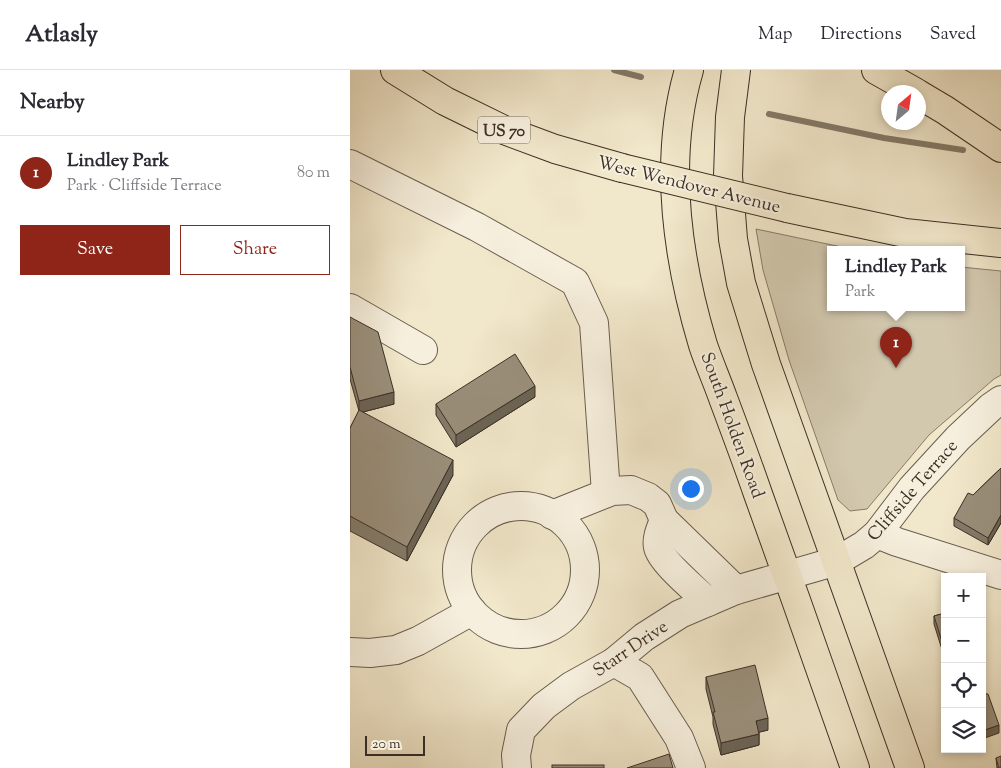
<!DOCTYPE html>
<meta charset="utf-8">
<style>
:root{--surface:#fff;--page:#f7f7f7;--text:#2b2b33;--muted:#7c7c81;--line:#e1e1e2;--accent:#8f2418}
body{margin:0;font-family:"Sorts Mill Goudy",serif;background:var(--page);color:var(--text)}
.controls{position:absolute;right:15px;bottom:15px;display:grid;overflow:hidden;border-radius:0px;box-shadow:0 2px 8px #0003}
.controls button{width:45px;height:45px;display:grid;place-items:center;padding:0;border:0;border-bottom:1px solid var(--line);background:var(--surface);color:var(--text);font:25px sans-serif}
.compass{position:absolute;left:531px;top:15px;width:45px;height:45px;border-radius:50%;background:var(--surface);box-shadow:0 2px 8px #0003;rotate:29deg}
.scale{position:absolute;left:15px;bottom:12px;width:60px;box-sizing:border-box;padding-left:5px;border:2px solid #3c3026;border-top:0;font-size:14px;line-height:18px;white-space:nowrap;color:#3c3026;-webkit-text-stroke:4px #f6efdd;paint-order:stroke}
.you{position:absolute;left:340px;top:418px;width:18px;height:18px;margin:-12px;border:4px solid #fff;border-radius:50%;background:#1a73e8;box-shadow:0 0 0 8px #1a73e833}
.badge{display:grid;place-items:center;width:32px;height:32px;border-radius:50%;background:var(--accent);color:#fff;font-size:16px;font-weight:700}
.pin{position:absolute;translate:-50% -41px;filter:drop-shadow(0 1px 2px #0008)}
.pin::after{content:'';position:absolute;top:26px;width:18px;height:15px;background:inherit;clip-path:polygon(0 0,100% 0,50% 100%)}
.popup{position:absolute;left:477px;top:176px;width:138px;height:65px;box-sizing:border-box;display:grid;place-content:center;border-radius:0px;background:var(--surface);filter:drop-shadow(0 1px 4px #0005);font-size:16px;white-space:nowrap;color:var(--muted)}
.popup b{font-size:19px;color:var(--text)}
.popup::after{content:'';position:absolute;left:50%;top:100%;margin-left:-10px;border:10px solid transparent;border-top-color:var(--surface)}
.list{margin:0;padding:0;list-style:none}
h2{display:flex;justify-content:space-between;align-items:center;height:65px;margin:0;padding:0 20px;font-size:21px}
h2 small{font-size:16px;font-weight:400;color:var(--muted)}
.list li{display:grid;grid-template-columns:32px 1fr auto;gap:15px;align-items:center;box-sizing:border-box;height:75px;padding:0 20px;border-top:1px solid var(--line)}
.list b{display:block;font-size:19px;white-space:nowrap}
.list p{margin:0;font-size:16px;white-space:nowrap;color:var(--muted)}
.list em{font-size:16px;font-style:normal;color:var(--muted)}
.actions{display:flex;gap:10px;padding:15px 20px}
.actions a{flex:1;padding:11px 0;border:1px solid var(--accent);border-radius:0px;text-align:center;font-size:18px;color:var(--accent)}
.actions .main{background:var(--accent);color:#fff}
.icon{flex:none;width:28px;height:28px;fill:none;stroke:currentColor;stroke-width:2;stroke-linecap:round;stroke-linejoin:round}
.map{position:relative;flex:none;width:651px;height:698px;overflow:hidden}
header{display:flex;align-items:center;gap:30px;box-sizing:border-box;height:70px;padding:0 25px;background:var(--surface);border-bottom:1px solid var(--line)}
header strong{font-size:24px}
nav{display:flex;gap:28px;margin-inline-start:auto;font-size:18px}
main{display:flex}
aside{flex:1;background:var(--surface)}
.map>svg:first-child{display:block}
.green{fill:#d2c8ae;stroke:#877c6a}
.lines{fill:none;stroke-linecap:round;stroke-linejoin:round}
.stream{stroke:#837967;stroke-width:6}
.minor-casing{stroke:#695e4f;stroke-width:30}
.major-casing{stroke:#3c3026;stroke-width:30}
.highway-casing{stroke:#3c3026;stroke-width:30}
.minor{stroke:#f6efdd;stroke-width:28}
.major{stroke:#f1e7ca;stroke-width:28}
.highway{stroke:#f1e7ca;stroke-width:28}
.highway-bridge-casing{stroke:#3c3026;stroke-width:30;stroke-linecap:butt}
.highway-bridge{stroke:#f1e7ca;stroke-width:28}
.wall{fill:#847b6a;stroke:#3c3026}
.shaded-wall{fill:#6c6456;stroke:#3c3026}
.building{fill:#9a8f7b;stroke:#3c3026}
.labels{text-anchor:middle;stroke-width:4;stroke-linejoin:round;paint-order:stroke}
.shield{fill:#f6efdd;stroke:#74695d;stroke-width:1}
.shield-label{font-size:16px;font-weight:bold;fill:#3c3026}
.street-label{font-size:18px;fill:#3c3026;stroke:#f6efdd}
</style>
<header>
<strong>Atlasly</strong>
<nav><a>Map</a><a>Directions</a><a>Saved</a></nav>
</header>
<main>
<aside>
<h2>Nearby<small></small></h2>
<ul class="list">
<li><span class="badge">1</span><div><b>Lindley Park</b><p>Park · Cliffside Terrace</p></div><em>80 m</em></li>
</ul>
<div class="actions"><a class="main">Save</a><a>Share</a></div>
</aside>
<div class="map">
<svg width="651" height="698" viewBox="0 0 651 698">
<rect width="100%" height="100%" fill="#f1e7ca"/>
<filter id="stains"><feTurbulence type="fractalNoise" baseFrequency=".004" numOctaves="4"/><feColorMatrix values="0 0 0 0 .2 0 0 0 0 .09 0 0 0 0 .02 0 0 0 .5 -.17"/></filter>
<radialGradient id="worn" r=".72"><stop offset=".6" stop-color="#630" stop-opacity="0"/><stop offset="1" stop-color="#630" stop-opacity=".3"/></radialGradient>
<polygon class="green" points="406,159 501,179 481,179 481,237 611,237 611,197 651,201 651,305 644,309 579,365 517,439 500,441 488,430 439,290 413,200"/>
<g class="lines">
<g class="stream">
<polyline points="264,0 291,7"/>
<polyline points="419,44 534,68 613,80"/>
</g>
<defs>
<g id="minor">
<polyline points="0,94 127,157 225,212 244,253 256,423"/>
<polyline points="0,238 73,280"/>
<circle cx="171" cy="500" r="64"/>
<polyline points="202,445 262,421 281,420 298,427 307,434 314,450 386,520"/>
<path d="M 314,450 C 311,458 306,468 308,477 C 311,492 346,520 358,532"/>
<polyline points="527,464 547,472 651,505"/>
<polyline points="0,582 20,583 46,580 68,571 122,541"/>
<polyline points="264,592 290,607 329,668 341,698"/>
<polyline points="167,698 166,685 171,660 194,636 221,616 264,592 294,567 330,544 386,520 487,491 514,475 527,464 562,418 608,368 641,337 651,330"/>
</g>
<g id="major">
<path d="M 339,0 C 313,89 327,188 353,275 C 359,293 367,311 373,328 C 385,360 397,392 408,424 C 441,515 473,607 505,698"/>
<polyline points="386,0 380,47 378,106 383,169 391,213 416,294 560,698"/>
</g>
<g id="highway">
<polyline points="45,0 95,31 154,60 205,79 272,98"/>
<polyline points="526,0 565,22"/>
<polyline points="568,24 595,40 651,78"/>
<polyline points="437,138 555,163 651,173"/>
</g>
</defs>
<use href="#minor" class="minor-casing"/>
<use href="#major" class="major-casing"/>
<use href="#highway" class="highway-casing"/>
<use href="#minor" class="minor"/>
<use href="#major" class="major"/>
<use href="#highway" class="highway"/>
<defs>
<polyline id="highway-bridge" points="272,98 437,138"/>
</defs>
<use href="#highway-bridge" class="highway-bridge-casing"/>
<use href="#highway-bridge" class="highway-bridge"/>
</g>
<g class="wall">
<polygon points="0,247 44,334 13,342 103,405 57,491 0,461 0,358 9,341 0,309"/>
<polygon points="185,327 106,377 86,345 86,334"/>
<polygon points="651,398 651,453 638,475 604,456 604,448 623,425"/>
<polygon points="595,543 595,589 584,554 584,546"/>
<polygon points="356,607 418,660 409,662 409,675 371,685 363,654 363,647 356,619"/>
<polygon points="646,688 651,698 647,698"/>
</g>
<g class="shaded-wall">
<polygon points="185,316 185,327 106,377 106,365"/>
<polygon points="44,322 44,334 9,343 9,331"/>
<polygon points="103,390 103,405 57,491 57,477"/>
<polygon points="651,445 651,453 638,475 638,468"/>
<polygon points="418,648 418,660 406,663 406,651"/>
<polygon points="649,655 649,663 632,669 632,661"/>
<polygon points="409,664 409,675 371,685 371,673"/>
</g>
<g class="building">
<polygon points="0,247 28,262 44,322 9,331 0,297"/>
<polygon points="165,284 185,316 106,365 86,334"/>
<polygon points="9,340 103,390 57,477 0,446 0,358"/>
<polygon points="651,398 651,445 638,468 604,448 618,423 623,425"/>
<polygon points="595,543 595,581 584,546"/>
<polygon points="405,595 418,648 406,651 409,664 371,673 363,642 365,642 356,607"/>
<polygon points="632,613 636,624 638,624 649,655 632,661"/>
<polygon points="319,684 323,698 277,698"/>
<polygon points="651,686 651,698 649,698 646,688"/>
<rect x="202" y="695" width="52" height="3"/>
</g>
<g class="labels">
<rect class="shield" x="128" y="46.5" width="52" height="27" rx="4"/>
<g class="shield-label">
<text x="154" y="66">US 70</text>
</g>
<g class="street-label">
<text transform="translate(339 114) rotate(14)" y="6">West Wendover Avenue</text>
<text transform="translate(383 355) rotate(70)" y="6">South Holden Road</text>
<text transform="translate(562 420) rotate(-49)" y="6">Cliffside Terrace</text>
<text transform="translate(280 578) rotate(-34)" y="6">Starr Drive</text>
</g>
</g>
<rect width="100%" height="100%" filter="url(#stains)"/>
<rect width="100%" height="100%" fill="url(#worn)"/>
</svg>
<div class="controls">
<button>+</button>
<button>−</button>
<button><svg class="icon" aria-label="locate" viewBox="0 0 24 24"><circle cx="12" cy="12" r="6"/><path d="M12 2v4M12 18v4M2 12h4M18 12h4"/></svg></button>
<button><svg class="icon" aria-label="layers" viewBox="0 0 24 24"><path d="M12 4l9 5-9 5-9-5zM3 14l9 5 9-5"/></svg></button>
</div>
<svg class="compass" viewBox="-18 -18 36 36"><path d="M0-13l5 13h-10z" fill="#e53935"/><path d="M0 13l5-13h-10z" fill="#7c7c81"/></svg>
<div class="scale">20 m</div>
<div class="you"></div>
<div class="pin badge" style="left:546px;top:298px">1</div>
<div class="popup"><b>Lindley Park</b>Park</div>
</div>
</main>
